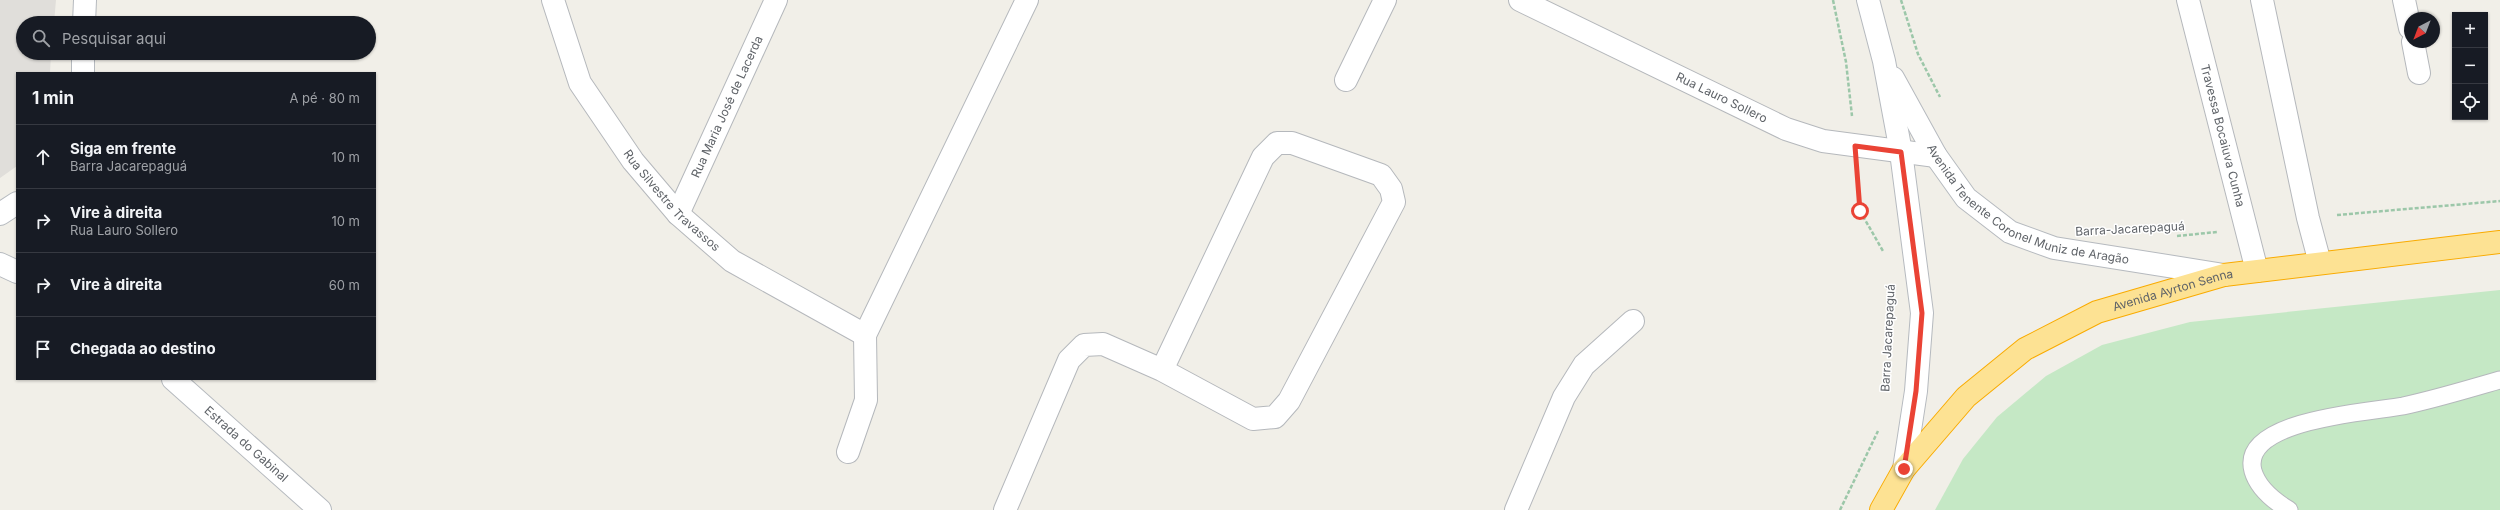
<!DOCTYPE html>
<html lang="pt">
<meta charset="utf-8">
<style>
:root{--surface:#171b24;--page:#242831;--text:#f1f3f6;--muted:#9ea1a6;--line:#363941}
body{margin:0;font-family:Inter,sans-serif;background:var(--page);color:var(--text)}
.controls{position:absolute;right:12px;top:12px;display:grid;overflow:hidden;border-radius:0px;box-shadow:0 1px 3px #0004}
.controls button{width:36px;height:36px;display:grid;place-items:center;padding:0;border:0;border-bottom:1px solid var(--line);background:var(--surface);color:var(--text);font:20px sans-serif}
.compass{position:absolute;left:2404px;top:12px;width:36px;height:36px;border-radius:50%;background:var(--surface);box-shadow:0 1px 3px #0004;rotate:222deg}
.stop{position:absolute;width:12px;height:12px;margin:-9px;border:3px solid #ea4335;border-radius:50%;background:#fff}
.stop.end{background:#ea4335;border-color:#fff;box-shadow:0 1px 4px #0008}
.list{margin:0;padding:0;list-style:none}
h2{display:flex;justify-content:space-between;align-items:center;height:52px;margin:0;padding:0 16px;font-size:17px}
h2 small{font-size:13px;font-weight:400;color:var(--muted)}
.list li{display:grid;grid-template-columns:26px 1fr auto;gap:12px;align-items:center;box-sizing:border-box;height:64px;padding:0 16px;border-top:1px solid var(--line)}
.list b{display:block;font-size:15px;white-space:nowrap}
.list p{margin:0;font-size:13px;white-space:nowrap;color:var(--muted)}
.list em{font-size:13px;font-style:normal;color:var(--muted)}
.icon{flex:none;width:22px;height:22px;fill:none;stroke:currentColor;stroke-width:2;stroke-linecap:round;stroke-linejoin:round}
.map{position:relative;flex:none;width:2500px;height:510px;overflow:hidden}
.search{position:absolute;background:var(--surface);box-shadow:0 1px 3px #0004;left:16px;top:16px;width:360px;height:44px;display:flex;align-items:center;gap:10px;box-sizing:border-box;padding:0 14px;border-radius:22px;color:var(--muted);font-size:15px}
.panel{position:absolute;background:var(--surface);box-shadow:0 1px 3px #0004;left:16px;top:72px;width:360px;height:308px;border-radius:0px}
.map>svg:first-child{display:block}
.industrial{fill:#e0deda}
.green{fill:#c5e8c5}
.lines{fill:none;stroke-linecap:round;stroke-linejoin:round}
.lane-casing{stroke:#b5b8bc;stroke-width:19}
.street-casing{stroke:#b5b8bc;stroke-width:24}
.secondary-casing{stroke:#b6babf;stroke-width:24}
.highway-casing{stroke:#f9ab00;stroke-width:24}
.path{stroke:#9cc7a9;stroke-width:2.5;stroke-dasharray:4 2;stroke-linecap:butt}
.lane{stroke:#fff;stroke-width:17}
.street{stroke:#fff;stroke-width:22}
.secondary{stroke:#fff;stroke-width:22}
.highway{stroke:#fde293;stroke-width:22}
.route{stroke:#ea4335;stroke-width:5}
.labels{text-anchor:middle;stroke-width:3;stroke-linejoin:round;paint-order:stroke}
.street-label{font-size:12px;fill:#5f6368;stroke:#fff}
</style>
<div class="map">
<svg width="2500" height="510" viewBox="0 0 2500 510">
<rect width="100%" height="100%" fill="#f1efe8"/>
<polygon class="industrial" points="0,0 56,0 54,23 23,23 23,53 51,53 50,73 17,73 17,166 0,178"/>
<polygon class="green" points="2500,290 2500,510 1935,510 1963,459 1997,417 2046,376 2102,345 2190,322"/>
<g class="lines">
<defs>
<path id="lane" d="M 2289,510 C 2274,501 2258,488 2253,471 C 2239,419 2371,412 2403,406 C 2436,399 2468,389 2500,380"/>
<g id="street">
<path id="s1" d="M 553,0 L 580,83 L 633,161 L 678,214 L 732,261 L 865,335"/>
<path id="s2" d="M 1520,0 L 1786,129 L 1823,141 L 1936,156"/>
<path id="s3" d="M 2188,0 L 2257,271"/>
<polyline points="2262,0 2308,218 2320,263"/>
<polyline points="2404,0 2410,28"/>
<polyline points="2413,42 2419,73"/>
<polyline points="1346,80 1385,0"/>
<path id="s4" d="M 678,214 L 776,0"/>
<polyline points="848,452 866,400 865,335 1027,0"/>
<polyline points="1005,510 1069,360 1084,345 1103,344 1162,370 1253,419 1275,417 1289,401 1394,202 1391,189 1381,175 1292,143 1277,143 1263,157 1162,370"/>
<polyline points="1516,510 1564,397 1584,365 1633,321"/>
</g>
<g id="secondary">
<polyline points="1868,0 1884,61 1901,152 1922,313 1916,391 1904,469"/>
<polyline points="84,23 85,0"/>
<polyline points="83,73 83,53"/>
<path id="s5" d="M 1893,78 L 1936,156 L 1966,198 L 2010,232 L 2054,248 L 2224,275"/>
<polyline points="0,214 17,203"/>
<polyline points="0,264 17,272"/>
<path id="s6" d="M 173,379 L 320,510"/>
</g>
<g id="highway">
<path id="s7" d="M 1881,510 L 1904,469 L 1966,397 L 2025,349 L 2097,312 L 2224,275 L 2500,242"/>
</g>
</defs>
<use href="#lane" class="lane-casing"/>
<use href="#street" class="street-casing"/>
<use href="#secondary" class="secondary-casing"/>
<use href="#highway" class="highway-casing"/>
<g class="path">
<polyline points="1833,0 1846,62 1852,116"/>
<polyline points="1901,0 1918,54 1940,97"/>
<polyline points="1857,175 1860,211 1883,251"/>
<polyline points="2337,215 2500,201"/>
<polyline points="2177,236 2217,232"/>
<polyline points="1840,510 1878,431"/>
</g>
<use href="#lane" class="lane"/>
<use href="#street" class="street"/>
<use href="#secondary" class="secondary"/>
<use href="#highway" class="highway"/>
</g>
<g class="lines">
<polyline class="route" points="1860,211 1855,146 1901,152 1922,313 1916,391 1904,469"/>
</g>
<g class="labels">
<g class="street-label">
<text dy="4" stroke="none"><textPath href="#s2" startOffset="224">Rua Lauro Sollero</textPath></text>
<text dy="4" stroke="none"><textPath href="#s4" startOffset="118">Rua Maria José de Lacerda</textPath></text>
<text dy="4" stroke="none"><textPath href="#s3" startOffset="140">Travessa Bocaiuva Cunha</textPath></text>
<text dy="4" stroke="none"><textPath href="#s1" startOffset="237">Rua Silvestre Travassos</textPath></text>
<text dy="4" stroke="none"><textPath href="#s5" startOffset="198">Avenida Tenente Coronel Muniz de Aragão</textPath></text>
<text transform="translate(2130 229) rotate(-3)" y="4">Barra-Jacarepaguá</text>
<text dy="4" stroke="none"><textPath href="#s7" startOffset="378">Avenida Ayrton Senna</textPath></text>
<text transform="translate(1888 338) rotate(-87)" y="4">Barra Jacarepaguá</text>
<text dy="4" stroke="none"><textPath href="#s6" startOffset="98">Estrada do Gabinal</textPath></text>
</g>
</g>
</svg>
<div class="controls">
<button>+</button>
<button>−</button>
<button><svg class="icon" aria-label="locate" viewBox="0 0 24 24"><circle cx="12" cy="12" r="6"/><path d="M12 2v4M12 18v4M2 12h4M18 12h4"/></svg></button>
</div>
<svg class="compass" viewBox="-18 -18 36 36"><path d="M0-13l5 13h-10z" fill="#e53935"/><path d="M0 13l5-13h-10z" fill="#9ea1a6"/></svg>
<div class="stop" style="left:1860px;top:211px"></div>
<div class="stop end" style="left:1904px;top:469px"></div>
<div class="search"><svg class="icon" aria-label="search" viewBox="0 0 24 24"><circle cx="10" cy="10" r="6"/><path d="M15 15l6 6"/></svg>Pesquisar aqui</div>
<section class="panel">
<h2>1 min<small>A pé · 80 m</small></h2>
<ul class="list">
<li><svg class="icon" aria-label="ahead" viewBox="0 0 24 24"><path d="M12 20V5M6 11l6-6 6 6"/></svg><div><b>Siga em frente</b><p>Barra Jacarepaguá</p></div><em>10 m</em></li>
<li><svg class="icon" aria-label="right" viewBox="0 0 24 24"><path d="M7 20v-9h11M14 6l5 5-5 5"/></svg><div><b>Vire à direita</b><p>Rua Lauro Sollero</p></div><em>10 m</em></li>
<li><svg class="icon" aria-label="right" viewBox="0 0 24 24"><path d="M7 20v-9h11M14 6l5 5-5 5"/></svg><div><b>Vire à direita</b></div><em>60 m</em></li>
<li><svg class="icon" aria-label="arrive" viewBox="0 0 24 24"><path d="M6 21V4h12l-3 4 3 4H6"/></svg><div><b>Chegada ao destino</b></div></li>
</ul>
</section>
</div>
